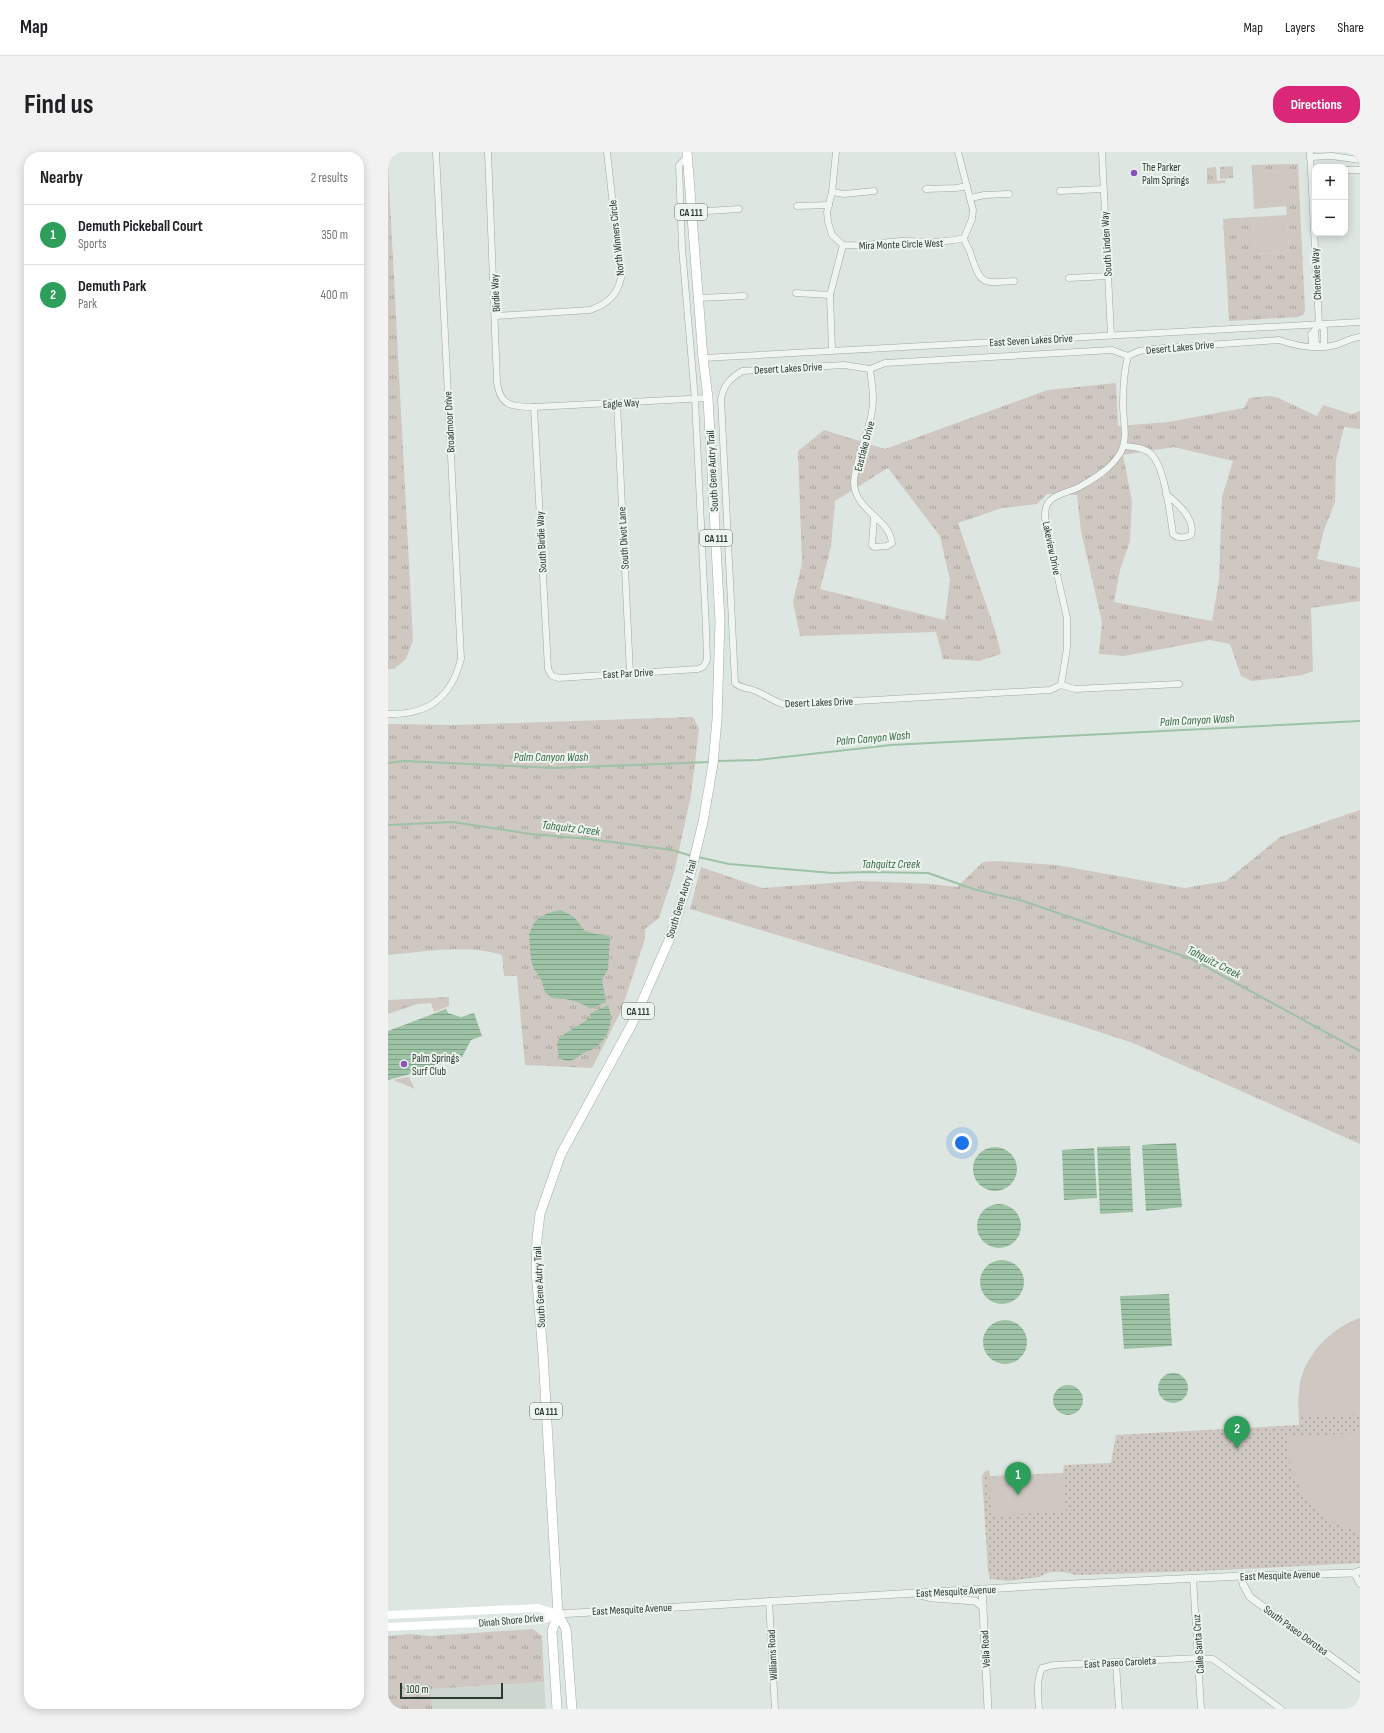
<!DOCTYPE html>
<meta charset="utf-8">
<style>
:root{--surface:#fff;--page:#f2f2f2;--text:#202124;--muted:#757577;--line:#e0e0e0;--accent:#db2777}
body{margin:0;font-family:"Sofia Sans Condensed",sans-serif;background:var(--page);color:var(--text)}
.controls{position:absolute;right:12px;top:12px;display:grid;overflow:hidden;border-radius:8px;box-shadow:0 2px 10px #0003}
.controls button{width:36px;height:36px;display:grid;place-items:center;padding:0;border:0;border-bottom:1px solid var(--line);background:var(--surface);color:var(--text);font:20px sans-serif}
.scale{position:absolute;left:12px;bottom:10px;width:103px;box-sizing:border-box;padding-left:4px;border:2px solid #293b2f;border-top:0;font-size:11px;line-height:14px;white-space:nowrap;color:#293b2f;-webkit-text-stroke:3px #eef4ef;paint-order:stroke}
.you{position:absolute;left:574px;top:991px;width:14px;height:14px;margin:-10px;border:3px solid #fff;border-radius:50%;background:#1a73e8;box-shadow:0 0 0 6px #1a73e833}
.badge{display:grid;place-items:center;width:26px;height:26px;border-radius:50%;background:var(--accent);color:#fff;font-size:13px;font-weight:700}
.pin{position:absolute;translate:-50% -33px;filter:drop-shadow(0 1px 2px #0008)}
.pin::after{content:'';position:absolute;top:21px;width:14px;height:12px;background:inherit;clip-path:polygon(0 0,100% 0,50% 100%)}
.list{margin:0;padding:0;list-style:none}
h2{display:flex;justify-content:space-between;align-items:center;height:52px;margin:0;padding:0 16px;font-size:17px}
h2 small{font-size:13px;font-weight:400;color:var(--muted)}
.list li{display:grid;grid-template-columns:26px 1fr auto;gap:12px;align-items:center;box-sizing:border-box;height:60px;padding:0 16px;border-top:1px solid var(--line)}
.list b{display:block;font-size:15px;white-space:nowrap}
.list p{margin:0;font-size:13px;white-space:nowrap;color:var(--muted)}
.list em{font-size:13px;font-style:normal;color:var(--muted)}
.map{position:relative;flex:none;width:972px;height:1557px;overflow:hidden;border-radius:16px}
header{display:flex;align-items:center;gap:24px;box-sizing:border-box;height:56px;padding:0 20px;background:var(--surface);border-bottom:1px solid var(--line)}
header strong{font-size:19px}
nav{display:flex;gap:22px;margin-inline-start:auto;font-size:14px}
.intro{display:flex;align-items:center;justify-content:space-between;box-sizing:border-box;height:96px;padding:0 24px}
h1{margin:0;font-size:28px}
.button{padding:10px 18px;border-radius:16px;background:var(--accent);color:#fff;font-size:14px;font-weight:700}
main{display:flex;gap:24px;padding:0 24px}
aside{flex:1;background:var(--surface);border-radius:16px;box-shadow:0 2px 10px #0003}
.map>svg:first-child{display:block}
.built{fill:#cdd7d0}
.grass{fill:url(#grass-tufts);fill-rule:evenodd}
.park{fill:url(#park-dots)}
.pitch{fill:#cfc7c1}
.water{fill:url(#water-rules)}
.lines{fill:none;stroke-linecap:round;stroke-linejoin:round}
.stream{stroke:#9dc2a5;stroke-width:2}
.minor-casing{stroke:#9da8a1;stroke-width:7}
.tertiary-casing{stroke:#9da8a1;stroke-width:8}
.primary-casing{stroke:#9fb0a4;stroke-width:10}
.minor{stroke:#f1f5f2;stroke-width:6}
.tertiary{stroke:#f1f5f2;stroke-width:7}
.secondary{stroke:#fff;stroke-width:8}
.primary{stroke:#fff;stroke-width:9}
.poi-dot{fill:#8b50be;stroke:#eef4ef;stroke-width:1.5}
.labels{text-anchor:middle;stroke-width:4;stroke-linejoin:round;paint-order:stroke}
.shield{fill:#eef4ef;stroke:#647269;stroke-width:1}
.shield-label{font-size:10px;font-weight:bold;fill:#293b2f}
.poi-label{font-size:11px;fill:#293b2f;stroke:#eef4ef;text-anchor:start}
.street-label{font-size:11px;fill:#293b2f;stroke:#eef4ef}
.water-label{font-size:12px;font-style:italic;fill:#386a44;stroke:#eef4ef}
</style>
<header>
<strong>Map</strong>
<nav><a>Map</a><a>Layers</a><a>Share</a></nav>
</header>
<div class="intro"><h1>Find us</h1><a class="button">Directions</a></div>
<main>
<aside>
<h2>Nearby<small>2 results</small></h2>
<ul class="list">
<li><span class="badge" style="background:#2e9e5b">1</span><div><b>Demuth Pickeball Court</b><p>Sports</p></div><em>350 m</em></li>
<li><span class="badge" style="background:#2e9e5b">2</span><div><b>Demuth Park</b><p>Park</p></div><em>400 m</em></li>
</ul>
</aside>
<div class="map">
<svg width="972" height="1557" viewBox="0 0 972 1557">
<defs>
<pattern id="grass-tufts" width="24" height="20" patternUnits="userSpaceOnUse"><rect width="24" height="20" fill="#cfc7c1"/><path d="M3 7l-1-3M5 7V3M7 7l1-3M15 17l-1-3M17 17v-4M19 17l1-3" fill="none" stroke="#a8a39d"/></pattern>
<pattern id="park-dots" width="8" height="8" patternUnits="userSpaceOnUse"><rect width="8" height="8" fill="#cfc7c1"/><path d="M2 2h.1M6 6h.1" fill="none" stroke="#a8a39d" stroke-width="1.8" stroke-linecap="round"/></pattern>
<pattern id="water-rules" width="6" height="5" patternUnits="userSpaceOnUse"><rect width="6" height="5" fill="#9dc2a5"/><path d="M0 2.5h6" fill="none" stroke="#809f87"/></pattern>
</defs>
<rect width="100%" height="100%" fill="#dee6e1"/>
<polygon class="built" points="156,1530 158,1557 44,1557 43,1537"/>
<g class="grass">
<polygon points="910,12 917,159 915,163 910,165 841,169 835,67 865,65 867,102 901,100 896,19 864,20 863,13"/>
<polygon points="0,13 25,488 18,507 6,517 0,517"/>
<polygon points="845,14 845,26 832,27 832,15"/>
<polygon points="828,15 829,29 837,28 838,31 819,32 819,16"/>
<path d="M 728,231 L 730,274 L 780,270 L 856,256 L 861,246 L 879,244 L 888,245 L 929,264 L 935,253 L 963,262 L 972,259 L 972,277 L 956,275 L 948,308 L 947,350 L 936,378 L 929,407 L 972,416 L 972,449 L 923,456 L 925,519 L 915,523 L 864,529 L 853,524 L 842,492 L 822,488 L 736,504 L 711,502 L 714,470 L 693,379 L 689,343 L 659,342 L 649,352 L 614,356 L 570,371 L 608,481 L 613,502 L 591,509 L 555,507 L 548,480 L 412,484 L 405,450 L 414,411 L 410,299 L 436,278 L 497,297 L 660,238 ZM 786,295 L 845,309 L 834,345 L 831,428 L 824,469 L 726,450 L 732,418 L 742,389 L 744,349 L 735,303 ZM 500,316 L 552,384 L 562,428 L 557,468 L 432,437 L 443,395 L 447,349 Z"/>
<path d="M 305,565 L 311,577 L 303,643 L 286,721 L 271,766 L 257,777 L 257,787 L 233,859 L 204,916 L 137,913 L 129,824 L 116,824 L 114,803 C 78,792 38,800 0,803 L 0,572 L 65,573 Z"/>
<polygon points="972,658 972,992 745,891 687,872 302,757 313,715 374,736 471,729 543,732 569,735 595,710 610,709 668,713 797,736 838,729 892,685"/>
<polygon points="61,845 61,854 46,860 43,851 29,852 0,862 0,848"/>
<polygon points="21,925 27,937 5,928 19,925"/>
<polygon points="145,1477 154,1484 156,1530 43,1537 44,1557 0,1557 0,1484 23,1482 42,1484"/>
</g>
<path class="park" d="M 972,1166 L 972,1411 L 812,1419 L 688,1423 C 676,1420 662,1417 652,1425 L 620,1429 L 602,1427 L 600,1418 L 594,1325 C 595,1321 597,1319 601,1318 L 602,1324 L 675,1321 L 676,1313 L 723,1311 L 728,1283 L 911,1273 C 911,1259 909,1244 913,1230 C 921,1200 944,1176 972,1166 Z"/>
<g class="pitch">
<polygon points="896,19 899,54 866,57 864,20"/>
<polygon points="899,63 901,100 867,102 865,65"/>
<path d="M 972,1166 L 972,1262 L 911,1265 C 911,1254 910,1242 912,1231 C 918,1201 944,1176 972,1166 Z"/>
<path d="M 972,1281 L 972,1380 C 926,1370 899,1330 899,1285 Z"/>
<polygon points="676,1321 678,1359 603,1364 601,1326"/>
</g>
<g class="water">
<path d="M 173,758 L 186,765 L 197,779 L 208,782 L 218,783 L 222,786 L 220,817 L 214,828 L 218,850 L 202,857 C 194,849 175,846 164,846 L 157,840 L 153,827 L 146,817 L 143,808 L 141,782 L 146,771 L 151,766 L 160,761 Z"/>
<path d="M 220,853 C 227,868 220,889 205,897 C 202,899 199,899 196,901 C 187,906 183,913 171,906 L 169,891 C 178,875 199,874 203,861 Z"/>
<polygon points="58,857 60,861 73,865 86,861 94,884 83,888 74,905 26,921 0,928 0,879"/>
<polygon points="788,991 794,1055 758,1059 754,993"/>
<polygon points="742,994 745,1060 712,1062 709,995"/>
<circle cx="607" cy="1017" r="22"/>
<polygon points="706,996 709,1046 676,1048 674,998"/>
<circle cx="611" cy="1074" r="22"/>
<circle cx="614" cy="1130" r="22"/>
<polygon points="781,1142 784,1194 736,1197 732,1144"/>
<circle cx="617" cy="1190" r="22"/>
<circle cx="785" cy="1236" r="15"/>
<circle cx="680" cy="1248" r="15"/>
</g>
<g class="lines">
<g class="stream">
<polyline points="329,609 370,608 503,593 972,569"/>
<polyline points="0,611 16,609 166,616 322,610"/>
<polyline points="0,673 65,670 143,682 201,687 284,698 304,704"/>
<polyline points="310,705 341,712 444,721 480,720 540,721 585,737 635,749 804,807 972,899"/>
</g>
<defs>
<g id="minor">
<path d="M 100,0 L 109,230 C 112,254 124,255 146,255 L 320,246"/>
<polyline points="714,0 723,183"/>
<polyline points="922,0 931,172 927,178 928,192 932,195 936,192 936,177 931,172"/>
<polyline points="922,5 944,4 972,8"/>
<polyline points="957,18 972,18"/>
<polyline points="538,37 568,36 579,34"/>
<polyline points="672,39 715,37"/>
<polyline points="444,40 456,42 486,39"/>
<polyline points="583,46 596,43 621,42"/>
<polyline points="409,54 441,53"/>
<polyline points="303,60 351,57"/>
<path d="M 576,86 C 577,92 582,97 583,103 C 593,134 595,131 626,129"/>
<path d="M 455,93 C 476,95 494,90 514,89 C 536,89 555,92 576,86 L 584,67 L 585,58 L 570,0"/>
<polyline points="681,126 720,124"/>
<polyline points="408,141 442,143"/>
<polyline points="310,146 356,144"/>
<path d="M 108,164 L 202,158 C 219,152 229,144 233,126 L 219,0"/>
<polyline points="927,178 923,182 924,191 928,192"/>
<polyline points="444,198 442,143 455,93 444,83 440,70 439,60 444,40 448,0"/>
<polyline points="315,206 972,170"/>
<path d="M 482,217 C 484,233 487,249 483,265 C 479,283 466,314 466,331 C 467,359 502,367 504,391 L 499,394 L 486,395 L 484,393 L 486,365"/>
<polyline points="229,251 242,521"/>
<polyline points="146,255 160,517 164,524 171,526 310,517 315,515 319,508 318,476 307,247 294,96 291,13 300,4"/>
<path d="M 737,294 C 745,295 757,295 763,302 C 777,315 782,363 785,382 C 791,387 796,386 803,383 C 808,367 789,351 778,342"/>
<path d="M 791,532 L 687,537 L 673,533 L 662,538 L 398,553 C 385,550 377,542 365,538 C 359,536 352,536 347,531 L 333,247 C 336,232 342,227 354,219 L 456,213 L 482,217 L 497,211 L 724,198 L 740,204 L 751,199 L 763,197 L 891,188 C 908,194 929,198 948,193 C 956,190 963,186 972,185"/>
<path d="M 673,533 L 679,496 L 679,466 L 658,374 C 657,367 656,360 659,353 C 664,342 683,340 693,334 C 707,326 722,317 731,303 C 741,289 735,270 735,253 C 735,237 736,219 740,204"/>
<path d="M 0,562 C 40,563 63,546 73,507 L 48,0"/>
<polyline points="966,1421 972,1432"/>
<polyline points="805,1426 813,1557"/>
<polyline points="381,1449 387,1557"/>
<polyline points="728,1511 731,1557"/>
<path d="M 651,1557 C 650,1543 648,1529 654,1516 L 666,1513 L 811,1506 L 825,1507 L 893,1557"/>
</g>
<g id="tertiary">
<polyline points="854,1424 855,1432 862,1445 972,1526"/>
<polyline points="594,1437 600,1557"/>
<polyline points="532,1443 545,1446 587,1449 595,1455"/>
<polyline points="170,1462 664,1433 854,1424 966,1421 972,1419"/>
</g>
<g id="primary">
<polyline points="169,1557 164,1479 170,1462"/>
<polyline points="184,1557 178,1477 170,1462 155,1202 148,1119 149,1087 152,1062 173,1002 244,872 282,786 302,724 315,670 325,612 329,567 332,469 320,246 315,206 299,0"/>
</g>
</defs>
<use href="#minor" class="minor-casing"/>
<use href="#tertiary" class="tertiary-casing"/>
<use href="#primary" class="primary-casing"/>
<use href="#minor" class="minor"/>
<use href="#tertiary" class="tertiary"/>
<g class="secondary">
<polyline points="0,1463 150,1456 170,1462"/>
<polyline points="0,1475 153,1468 170,1462"/>
</g>
<use href="#primary" class="primary"/>
</g>
<g class="poi-dot">
<circle cx="746" cy="21" r="4"/>
<circle cx="16" cy="912" r="4"/>
</g>
<g class="labels">
<g class="shield">
<rect x="287" y="52" width="32" height="16" rx="3"/>
<rect x="312" y="378" width="32" height="16" rx="3"/>
<rect x="234" y="851" width="32" height="16" rx="3"/>
<rect x="142" y="1251" width="32" height="16" rx="3"/>
</g>
<g class="shield-label">
<text x="303" y="64">CA 111</text>
<text x="328" y="390">CA 111</text>
<text x="250" y="863">CA 111</text>
<text x="158" y="1263">CA 111</text>
</g>
<g class="poi-label">
<text x="754" y="19">The Parker<tspan x="754" dy="13">Palm Springs</tspan></text>
<text x="24" y="910">Palm Springs<tspan x="24" dy="13">Surf Club</tspan></text>
</g>
<g class="street-label">
<text transform="translate(228 86) rotate(-96)" y="4">North Winners Circle</text>
<text transform="translate(513 92) rotate(-2)" y="4">Mira Monte Circle West</text>
<text transform="translate(718 92) rotate(-93)" y="4">South Linden Way</text>
<text transform="translate(928 122) rotate(-93)" y="4">Cherokee Way</text>
<text transform="translate(107 141) rotate(-93)" y="4">Birdie Way</text>
<text transform="translate(643 188) rotate(-3)" y="4">East Seven Lakes Drive</text>
<text transform="translate(792 195) rotate(-5)" y="4">Desert Lakes Drive</text>
<text transform="translate(400 216) rotate(-3)" y="4">Desert Lakes Drive</text>
<text transform="translate(233 251) rotate(-3)" y="4">Eagle Way</text>
<text transform="translate(61 270) rotate(-93)" y="4">Broadmoor Drive</text>
<text transform="translate(476 294) rotate(-75)" y="4">Eastlake Drive</text>
<text transform="translate(324 319) rotate(-93)" y="4">South Gene Autry Trail</text>
<text transform="translate(235 386) rotate(-93)" y="4">South Divot Lane</text>
<text transform="translate(153 390) rotate(-93)" y="4">South Birdie Way</text>
<text transform="translate(664 396) rotate(78)" y="4">Lakeview Drive</text>
<text transform="translate(240 521) rotate(-3)" y="4">East Par Drive</text>
<text transform="translate(431 550) rotate(-2)" y="4">Desert Lakes Drive</text>
<text transform="translate(293 747) rotate(-73)" y="4">South Gene Autry Trail</text>
<text transform="translate(151 1135) rotate(-93)" y="4">South Gene Autry Trail</text>
<text transform="translate(892 1423) rotate(-2)" y="4">East Mesquite Avenue</text>
<text transform="translate(568 1439) rotate(-3)" y="4">East Mesquite Avenue</text>
<text transform="translate(244 1457) rotate(-3)" y="4">East Mesquite Avenue</text>
<text transform="translate(123 1468) rotate(-5)" y="4">Dinah Shore Drive</text>
<text transform="translate(908 1478) rotate(36)" y="4">South Paseo Dorotea</text>
<text transform="translate(810 1492) rotate(-94)" y="4">Calle Santa Cruz</text>
<text transform="translate(597 1497) rotate(-93)" y="4">Vella Road</text>
<text transform="translate(384 1503) rotate(-93)" y="4">Williams Road</text>
<text transform="translate(732 1510) rotate(-3)" y="4">East Paseo Caroleta</text>
</g>
<g class="water-label">
<text transform="translate(809 568) rotate(-3)" y="4">Palm Canyon Wash</text>
<text transform="translate(485 586) rotate(-5)" y="4">Palm Canyon Wash</text>
<text x="163" y="609">Palm Canyon Wash</text>
<text transform="translate(183 676) rotate(7)" y="4">Tahquitz Creek</text>
<text x="503" y="716">Tahquitz Creek</text>
<text transform="translate(826 810) rotate(27)" y="4">Tahquitz Creek</text>
</g>
</g>
</svg>
<div class="controls">
<button>+</button>
<button>−</button>
</div>
<div class="scale">100 m</div>
<div class="you"></div>
<div class="pin badge" style="left:630px;top:1343px;background:#2e9e5b">1</div>
<div class="pin badge" style="left:849px;top:1297px;background:#2e9e5b">2</div>
</div>
</main>
